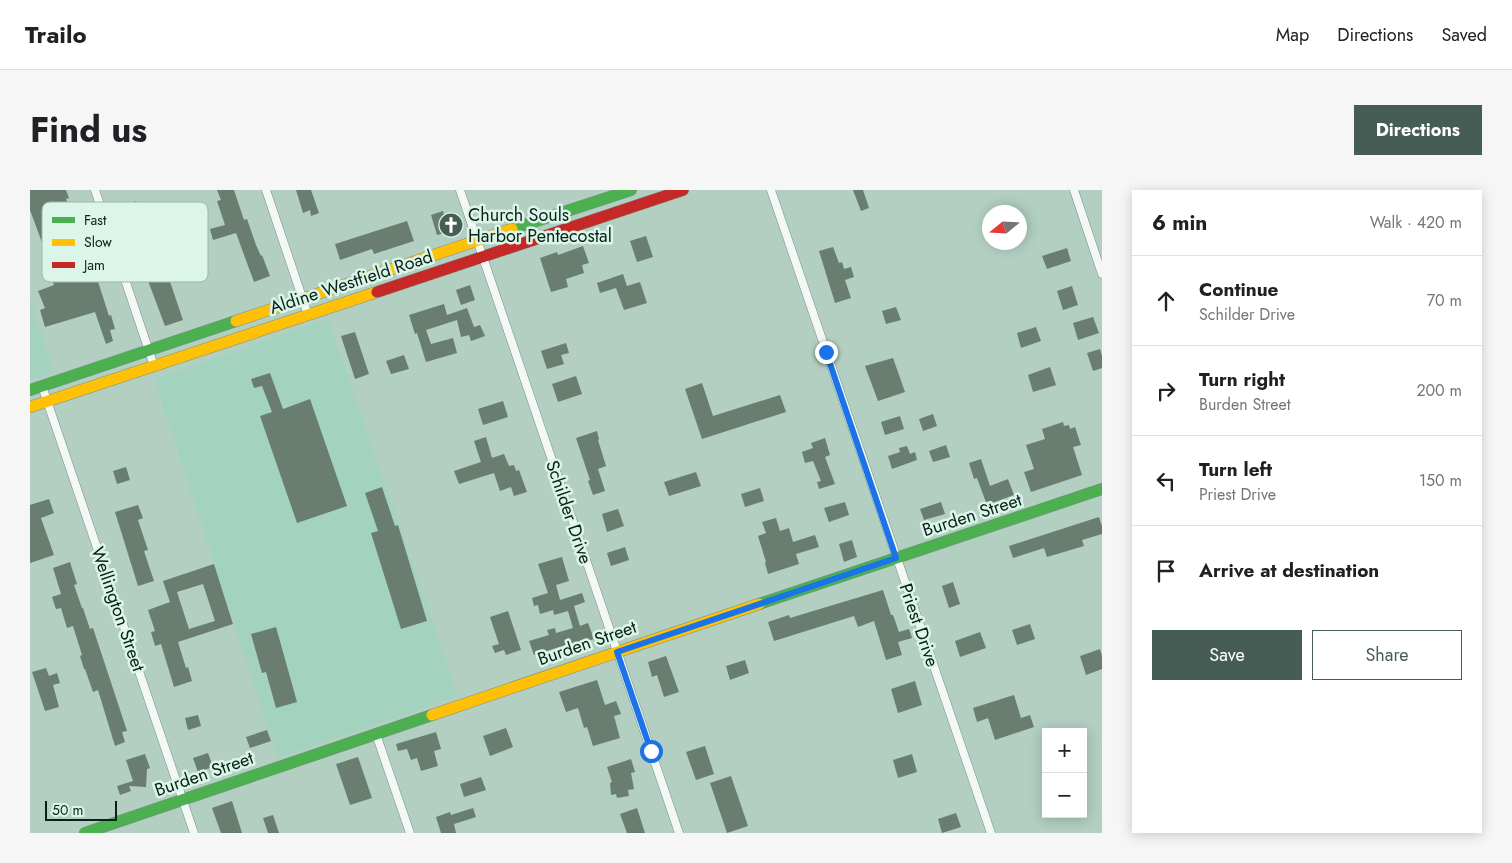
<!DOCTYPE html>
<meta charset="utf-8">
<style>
:root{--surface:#fff;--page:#f6f6f6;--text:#202124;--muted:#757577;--line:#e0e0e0;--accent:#455d54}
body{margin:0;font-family:Jost,sans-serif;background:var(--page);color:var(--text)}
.controls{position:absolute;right:15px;bottom:15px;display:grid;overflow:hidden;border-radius:0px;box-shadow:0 2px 12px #0003}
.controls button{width:45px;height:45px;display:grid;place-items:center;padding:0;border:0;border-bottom:1px solid var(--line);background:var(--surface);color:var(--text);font:25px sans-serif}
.compass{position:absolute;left:952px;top:15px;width:45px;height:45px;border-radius:50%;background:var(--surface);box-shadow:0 2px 12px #0003;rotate:252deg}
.scale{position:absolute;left:15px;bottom:12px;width:72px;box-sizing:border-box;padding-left:5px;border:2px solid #0a2018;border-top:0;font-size:14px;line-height:18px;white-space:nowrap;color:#0a2018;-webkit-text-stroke:4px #dbf6e9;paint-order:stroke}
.stop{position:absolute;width:15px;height:15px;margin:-11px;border:4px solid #1a73e8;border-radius:50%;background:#fff}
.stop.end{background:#1a73e8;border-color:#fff;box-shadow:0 1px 5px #0008}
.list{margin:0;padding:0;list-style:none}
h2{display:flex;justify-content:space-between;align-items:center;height:65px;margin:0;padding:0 20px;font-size:21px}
h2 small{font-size:16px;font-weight:400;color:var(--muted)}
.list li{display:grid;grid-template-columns:32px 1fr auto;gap:15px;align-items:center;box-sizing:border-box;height:90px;padding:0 20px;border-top:1px solid var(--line)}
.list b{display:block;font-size:19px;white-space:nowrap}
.list p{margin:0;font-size:16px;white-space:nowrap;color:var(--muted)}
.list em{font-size:16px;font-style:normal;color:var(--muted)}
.actions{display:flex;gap:10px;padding:15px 20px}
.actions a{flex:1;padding:11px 0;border:1px solid var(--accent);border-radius:0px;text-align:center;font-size:18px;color:var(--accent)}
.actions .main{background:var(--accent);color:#fff}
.icon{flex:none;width:28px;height:28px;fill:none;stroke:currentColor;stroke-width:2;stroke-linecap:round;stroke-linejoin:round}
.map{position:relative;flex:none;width:1072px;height:643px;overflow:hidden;border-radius:0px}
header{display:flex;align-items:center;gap:30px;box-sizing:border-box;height:70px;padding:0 25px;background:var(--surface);border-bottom:1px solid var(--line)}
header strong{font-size:24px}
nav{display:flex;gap:28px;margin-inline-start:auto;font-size:18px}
.intro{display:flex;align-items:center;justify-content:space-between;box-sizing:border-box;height:120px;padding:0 30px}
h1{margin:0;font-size:35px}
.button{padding:12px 22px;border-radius:0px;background:var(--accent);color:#fff;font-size:18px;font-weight:700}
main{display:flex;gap:30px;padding:0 30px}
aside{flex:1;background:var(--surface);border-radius:0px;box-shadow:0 2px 12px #0003}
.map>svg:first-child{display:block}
.built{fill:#a3d3be}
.building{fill:#697d71;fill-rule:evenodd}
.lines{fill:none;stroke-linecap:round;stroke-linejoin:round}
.street-casing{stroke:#799086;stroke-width:9}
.fast-casing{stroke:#799086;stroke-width:12}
.slow-casing{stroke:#799086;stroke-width:12}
.jam-casing{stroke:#799086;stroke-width:12}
.street{stroke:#f3f8f6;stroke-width:8}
.fast{stroke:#4caf50;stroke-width:11}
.slow{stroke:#ffc107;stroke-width:11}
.jam{stroke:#c62828;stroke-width:11}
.route{stroke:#1a73e8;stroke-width:6}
.labels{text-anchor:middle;stroke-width:5;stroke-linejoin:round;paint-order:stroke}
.poi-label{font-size:18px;fill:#0a2018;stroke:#dbf6e9;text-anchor:start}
.street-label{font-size:18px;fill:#0a2018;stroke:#dbf6e9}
.key{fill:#dbf6e9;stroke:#9cb6aa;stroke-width:1}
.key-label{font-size:14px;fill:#0a2018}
</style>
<header>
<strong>Trailo</strong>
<nav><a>Map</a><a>Directions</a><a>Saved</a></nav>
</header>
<div class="intro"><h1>Find us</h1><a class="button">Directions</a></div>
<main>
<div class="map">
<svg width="1072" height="643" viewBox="0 0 1072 643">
<rect width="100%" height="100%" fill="#b2cfc2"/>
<g class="built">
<polygon points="0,107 24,182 0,189"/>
<polygon points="298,129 428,506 248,568 124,189"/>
</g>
<g class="building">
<polygon points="0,0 36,0 39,8 36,9 44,29 23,37 33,68 58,60 79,126 81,125 85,139 80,140 83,151 76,154 65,122 15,137 10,120 15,118 8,101 24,95 12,59 14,58 0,20"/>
<polygon points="187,0 204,0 214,30 217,29 226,55 231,66 232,65 240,86 224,92 206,43 183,50 180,39 195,35 187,11 191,10"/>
<polygon points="266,0 281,0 289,23 281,26 280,20 273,23"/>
<polygon points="823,0 833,0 839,18 831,21"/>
<polygon points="106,11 115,39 120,38 125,53 128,53 135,74 134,74 153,130 135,136 114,80 110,68 112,67 100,32 96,34 90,16"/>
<polygon points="413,21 419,42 407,45 401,25"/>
<polygon points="377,31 384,51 344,64 342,59 310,70 305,54"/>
<polygon points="616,46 623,67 607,72 600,51"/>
<polygon points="553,56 559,73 552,75 554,83 536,89 538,97 521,102 510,68 527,62 528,65"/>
<polygon points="803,57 809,73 812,72 814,79 821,77 824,87 815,90 821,108 805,113 789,61"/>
<polygon points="1037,58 1041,71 1017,79 1012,66"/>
<polygon points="593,84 597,96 610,92 617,113 594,120 586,98 570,103 567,93"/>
<polygon points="440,95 445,110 431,115 426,100"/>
<polygon points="1042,96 1048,115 1033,120 1027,101"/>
<polygon points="414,114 417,125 437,118 444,137 450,135 455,146 441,151 439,145 431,147 427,130 396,140 401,154 423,148 427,163 396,172 387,143 385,144 379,125"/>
<polygon points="866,117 871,130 856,134 852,121"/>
<polygon points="1063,127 1069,143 1048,150 1043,133"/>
<polygon points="1006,137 1011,151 991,158 987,143"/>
<polygon points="325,142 339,184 325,189 311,146"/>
<polygon points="536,153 539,163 531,165 534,174 517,179 511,161"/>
<polygon points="1070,159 1072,166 1072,178 1063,181 1057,163"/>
<polygon points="374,165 379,179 361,184 356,171"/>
<polygon points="863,168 875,202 848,211 835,176"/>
<polygon points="1020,177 1026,195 1003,202 998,185"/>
<polygon points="240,183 253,219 280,209 317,316 267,333 230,226 242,222 232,196 224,198 221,189"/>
<polygon points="546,186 552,204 528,212 522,194"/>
<polygon points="672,193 683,226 750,205 756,222 672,249 655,199"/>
<polygon points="473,211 478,227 453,235 448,219"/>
<polygon points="903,224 907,236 893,241 889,229"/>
<polygon points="870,226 874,239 855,245 851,232"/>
<polygon points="1033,232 1034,236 1039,235 1040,239 1045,237 1051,255 1043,257 1052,285 1001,302 994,282 1004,279 996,255 1015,249 1012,239"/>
<polygon points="567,241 569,249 568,250 576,276 568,279 575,301 563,305 558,291 560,290 546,248"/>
<polygon points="456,247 462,268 474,264 479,276 484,275 486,281 489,280 497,302 484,306 481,297 470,301 464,283 429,294 424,281 451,272 444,251"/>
<polygon points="795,248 800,265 795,267 805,294 789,299 787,292 791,291 783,271 775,273 772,262 783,258 781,253"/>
<polygon points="916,255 920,267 903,272 899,261"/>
<polygon points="877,256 880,264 885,262 887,270 862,279 858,266 870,262 869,258"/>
<polygon points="951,269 960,296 978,289 984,305 957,315 947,288 944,289 939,273"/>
<polygon points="96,277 100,290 87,294 83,281"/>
<polygon points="666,282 671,296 639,306 634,292"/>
<polygon points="352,297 365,336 368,335 397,431 371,439 341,343 348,341 335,303"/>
<polygon points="730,298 734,311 715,317 711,304"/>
<polygon points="19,309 24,323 11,328 24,365 0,373 0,315"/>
<polygon points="815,312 819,325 799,332 794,318"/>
<polygon points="911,312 915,324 894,330 890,319"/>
<polygon points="108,315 113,328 108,330 118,360 114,361 124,391 108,396 85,322"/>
<polygon points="588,319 594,336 577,342 572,324"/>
<polygon points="1069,327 1072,336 1072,344 1052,350 1054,356 1017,367 1014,358 983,368 979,356"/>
<polygon points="746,328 750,341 759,338 763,352 785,345 789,357 766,364 769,374 738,384 735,373 736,372 728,346 736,343 732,332"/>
<polygon points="822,350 827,367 814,372 809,354"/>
<polygon points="595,357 599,370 581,376 577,363"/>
<polygon points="532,367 539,391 526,395 530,410 552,403 555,412 544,416 550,436 558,433 564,449 543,456 542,453 504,465 499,451 519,445 517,440 525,438 526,443 543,438 538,421 524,425 523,420 510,424 508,415 504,416 502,408 518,403 508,374"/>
<polygon points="40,372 47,394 44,395 52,418 53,418 60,439 63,438 97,541 92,542 95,552 85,556 68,500 63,502 55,479 54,479 50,466 52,465 43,436 37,438 31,418 26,419 22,407 31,404 23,378"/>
<path d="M 184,374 L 203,434 L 148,452 L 156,478 L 158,477 L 162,491 L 144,497 L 131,454 L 125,456 L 121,442 L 125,441 L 118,420 L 140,412 L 133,391 ZM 173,394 L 185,431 L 159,439 L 147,402 Z"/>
<polygon points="923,392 930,414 919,418 912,396"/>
<polygon points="853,400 861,425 863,425 869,442 879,439 882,448 868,452 872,465 856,470 844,431 828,437 824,426 744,451 738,432 759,425 760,428"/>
<polygon points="478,421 491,460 476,465 474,460 465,463 462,456 469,454 460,427"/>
<polygon points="1000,434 1005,449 987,455 982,440"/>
<polygon points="246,437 267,512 246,518 236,482 232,483 221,444"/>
<polygon points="950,442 956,458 930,467 925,451"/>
<polygon points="1070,459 1072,466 1072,479 1056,485 1050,466"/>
<polygon points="636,466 649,502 634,507 627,485 622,487 618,472"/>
<polygon points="715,470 719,483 700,490 696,476"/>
<polygon points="16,478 19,486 27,483 30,493 23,495 29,517 15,521 2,482"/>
<polygon points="567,490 575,515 586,511 591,524 584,526 590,548 563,556 557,537 554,538 548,518 536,522 529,502"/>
<polygon points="885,491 892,515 868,523 861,499"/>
<polygon points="984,505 991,528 1000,525 1004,537 965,550 958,528 947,532 943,518"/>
<polygon points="168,525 171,536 158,540 155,528"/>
<polygon points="476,538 483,557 460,566 453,546"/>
<polygon points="237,540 241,551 220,558 216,547"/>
<polygon points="406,542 411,559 404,561 408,576 391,581 387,568 381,570 377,559 368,561 366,554"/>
<polygon points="675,556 684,584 666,590 656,562"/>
<polygon points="178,563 183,577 168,582 163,568"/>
<polygon points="115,564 120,578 117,579 116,597 99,596 101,601 90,605 87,596 103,591 96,570"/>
<polygon points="882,564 887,582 868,588 863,570"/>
<polygon points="328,567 342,608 320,615 306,574"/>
<polygon points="601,569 605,582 601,583 604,599 598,600 599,606 587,608 586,604 581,605 580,593 582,592 577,577"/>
<polygon points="701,586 718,636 697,643 680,593"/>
<polygon points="451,587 456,600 434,607 430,594"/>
<polygon points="202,611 212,643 191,643 182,618"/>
<polygon points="443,618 446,627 424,634 426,643 411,643 406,627 420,622 421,625"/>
<polygon points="607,618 615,643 597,643 590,624"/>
<polygon points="926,623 931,637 912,643 908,629"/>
<polygon points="243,625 249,643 238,643 233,628"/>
</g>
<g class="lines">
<defs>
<g id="street">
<polyline points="65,0 124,176"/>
<polyline points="236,0 278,125"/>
<polyline points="430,0 649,643"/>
<polyline points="741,0 961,643"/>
<polyline points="1044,0 1072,84"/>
<polyline points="12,196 164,643"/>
<polyline points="346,544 380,643"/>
</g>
<g id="fast">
<polyline points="482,39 601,0"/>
<polyline points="0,200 206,131"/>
<polyline points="729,414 1072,299"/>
<polyline points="55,643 402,525"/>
</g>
<g id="slow">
<polyline points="206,131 482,39"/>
<polyline points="0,217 347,102"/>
<polyline points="402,525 729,414"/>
</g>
<polyline id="jam" points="347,102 653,0"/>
</defs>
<use href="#street" class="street-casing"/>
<use href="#fast" class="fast-casing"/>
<use href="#slow" class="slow-casing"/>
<use href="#jam" class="jam-casing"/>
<use href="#street" class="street"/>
<use href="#fast" class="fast"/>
<use href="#slow" class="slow"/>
<use href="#jam" class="jam"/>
</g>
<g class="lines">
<polyline class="route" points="621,561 587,462 866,368 796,162"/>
</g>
<defs>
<symbol id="church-disc" viewBox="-11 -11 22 22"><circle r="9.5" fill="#455d54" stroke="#dbf6e9"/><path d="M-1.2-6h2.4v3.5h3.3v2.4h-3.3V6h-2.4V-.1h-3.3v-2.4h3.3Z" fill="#fff"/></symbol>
</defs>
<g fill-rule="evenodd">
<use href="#church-disc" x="407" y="21" width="28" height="28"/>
</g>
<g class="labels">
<g class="poi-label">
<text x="438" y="31">Church Souls<tspan x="438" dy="21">Harbor Pentecostal</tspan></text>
</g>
<g class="street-label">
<text transform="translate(321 92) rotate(-18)" y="6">Aldine Westfield Road</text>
<text transform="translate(539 322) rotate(71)" y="6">Schilder Drive</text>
<text transform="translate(942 325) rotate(-18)" y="6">Burden Street</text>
<text transform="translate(88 419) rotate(71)" y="6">Wellington Street</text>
<text transform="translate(889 435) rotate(71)" y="6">Priest Drive</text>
<text transform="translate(557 453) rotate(-19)" y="6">Burden Street</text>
<text transform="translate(174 584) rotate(-19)" y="6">Burden Street</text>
</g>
</g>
<rect x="12" y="12" width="166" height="80" rx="8" class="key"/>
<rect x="22" y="27" width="23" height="6" fill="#4caf50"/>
<rect x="22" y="49" width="23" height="7" fill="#ffc107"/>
<rect x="22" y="72" width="23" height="6" fill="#c62828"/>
<g class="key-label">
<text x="54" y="35">Fast</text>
<text x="54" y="57">Slow</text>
<text x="54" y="80">Jam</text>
</g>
</svg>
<div class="controls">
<button>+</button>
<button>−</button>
</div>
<svg class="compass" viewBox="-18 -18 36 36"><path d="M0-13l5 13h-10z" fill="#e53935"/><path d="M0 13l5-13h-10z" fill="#757577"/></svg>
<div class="scale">50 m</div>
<div class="stop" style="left:621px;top:561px"></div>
<div class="stop end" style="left:796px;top:162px"></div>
</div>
<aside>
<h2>6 min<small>Walk · 420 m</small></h2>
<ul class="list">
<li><svg class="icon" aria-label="ahead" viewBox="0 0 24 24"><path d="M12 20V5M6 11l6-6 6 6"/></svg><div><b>Continue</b><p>Schilder Drive</p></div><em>70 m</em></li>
<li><svg class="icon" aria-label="right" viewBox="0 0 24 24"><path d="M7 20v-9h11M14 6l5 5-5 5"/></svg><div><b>Turn right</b><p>Burden Street</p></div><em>200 m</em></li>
<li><svg class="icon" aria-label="left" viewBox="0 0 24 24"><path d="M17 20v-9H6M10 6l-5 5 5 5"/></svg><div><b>Turn left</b><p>Priest Drive</p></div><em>150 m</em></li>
<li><svg class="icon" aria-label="arrive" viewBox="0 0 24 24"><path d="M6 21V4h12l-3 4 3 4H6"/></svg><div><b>Arrive at destination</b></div></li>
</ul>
<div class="actions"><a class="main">Save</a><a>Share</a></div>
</aside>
</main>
